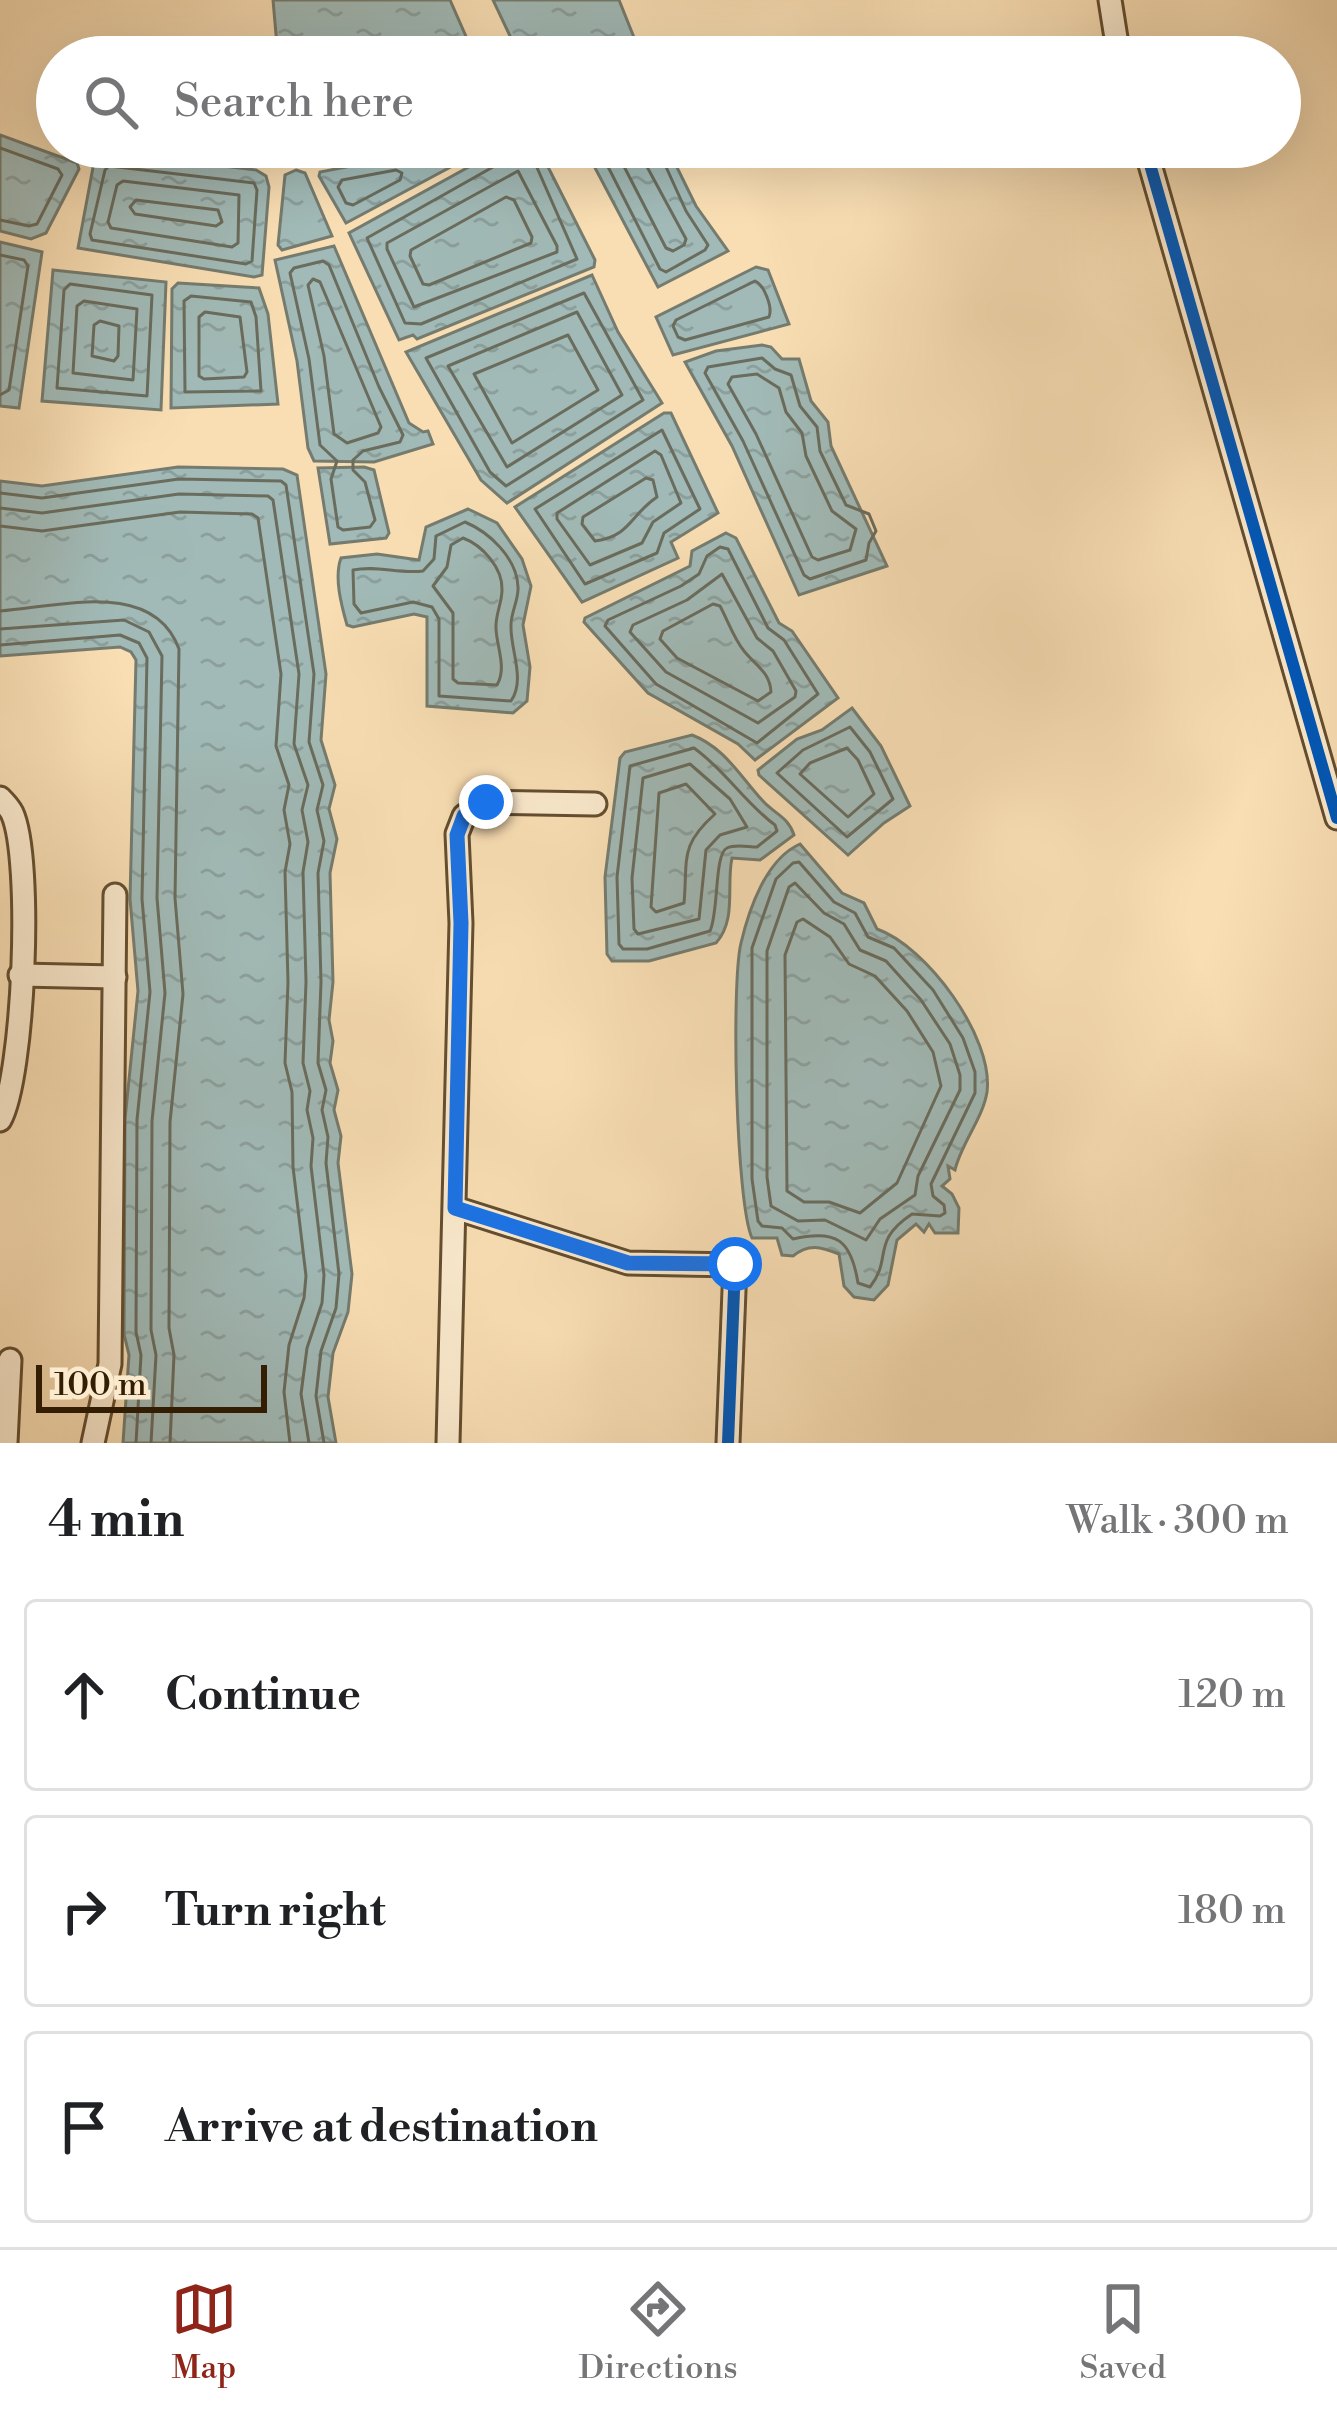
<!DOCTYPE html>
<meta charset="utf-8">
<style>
:root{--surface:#fff;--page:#f6f6f6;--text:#202124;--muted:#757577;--line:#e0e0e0;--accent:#8f2418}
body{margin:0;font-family:"Libre Bodoni",serif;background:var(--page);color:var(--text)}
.scale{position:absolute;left:36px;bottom:30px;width:231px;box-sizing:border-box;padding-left:12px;border:6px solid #331e03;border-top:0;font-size:33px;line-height:42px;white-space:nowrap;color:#331e03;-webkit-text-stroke:9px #fbeace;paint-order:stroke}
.stop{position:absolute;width:36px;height:36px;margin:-27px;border:9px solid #1a73e8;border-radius:50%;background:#fff}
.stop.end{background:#1a73e8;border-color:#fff;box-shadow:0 3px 12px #0008}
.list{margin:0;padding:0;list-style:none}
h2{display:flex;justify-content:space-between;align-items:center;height:156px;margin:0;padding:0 48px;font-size:51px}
h2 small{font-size:39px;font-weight:400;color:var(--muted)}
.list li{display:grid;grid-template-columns:78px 1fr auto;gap:36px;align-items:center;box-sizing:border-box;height:192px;margin:0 24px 24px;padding:0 24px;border:3px solid var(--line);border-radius:12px}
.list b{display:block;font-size:45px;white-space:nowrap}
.list em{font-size:39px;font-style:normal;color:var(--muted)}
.icon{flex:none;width:66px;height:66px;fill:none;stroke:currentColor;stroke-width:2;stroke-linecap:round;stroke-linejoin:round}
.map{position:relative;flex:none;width:1337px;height:1443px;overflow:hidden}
.search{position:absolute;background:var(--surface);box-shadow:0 12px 48px #0002;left:36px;right:36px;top:36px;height:132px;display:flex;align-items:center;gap:30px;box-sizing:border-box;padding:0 42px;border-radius:66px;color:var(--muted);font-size:45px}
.sheet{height:804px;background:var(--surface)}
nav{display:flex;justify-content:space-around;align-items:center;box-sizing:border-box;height:168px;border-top:3px solid var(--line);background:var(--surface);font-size:33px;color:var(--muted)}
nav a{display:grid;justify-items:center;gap:6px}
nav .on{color:var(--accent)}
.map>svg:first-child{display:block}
.water{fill:url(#water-ripples);stroke:#757c6f;stroke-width:3}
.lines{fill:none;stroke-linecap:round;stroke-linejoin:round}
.shore{stroke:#6a6c5d;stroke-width:3}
.minor-casing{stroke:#644e2f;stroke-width:27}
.minor{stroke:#fbeace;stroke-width:21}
.cycleway-casing{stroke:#fbeace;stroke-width:20}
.cycleway{stroke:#0057b8;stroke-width:12}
.route{stroke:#1a73e8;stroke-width:15}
</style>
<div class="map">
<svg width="1337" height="1443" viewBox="0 0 1337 1443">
<defs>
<pattern id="water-ripples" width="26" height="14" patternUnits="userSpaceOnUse" patternTransform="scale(3)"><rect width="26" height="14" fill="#a1bab7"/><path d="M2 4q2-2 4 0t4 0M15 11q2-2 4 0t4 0" fill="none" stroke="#8b9f9c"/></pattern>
</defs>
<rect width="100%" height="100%" fill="#f9deb4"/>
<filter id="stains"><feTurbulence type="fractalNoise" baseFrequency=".00167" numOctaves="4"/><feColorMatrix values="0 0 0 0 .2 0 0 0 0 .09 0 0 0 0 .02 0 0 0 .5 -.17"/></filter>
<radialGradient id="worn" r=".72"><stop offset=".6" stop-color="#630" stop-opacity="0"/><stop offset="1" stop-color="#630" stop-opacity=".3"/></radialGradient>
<g class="water">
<polygon points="273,0 450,0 475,57 278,57"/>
<polygon points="493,0 619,0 639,50 633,57 520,57"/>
<polygon points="0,135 77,163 79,169 46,233 31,239 0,231"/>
<polygon points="450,147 488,147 346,223 319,176 320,172"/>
<polygon points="505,147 538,147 595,260 594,267 417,339 413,335 399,340 349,233"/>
<polygon points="584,147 667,147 696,206 728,251 658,287"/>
<polygon points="116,153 256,170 266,176 269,187 262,275 254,277 78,248 94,162 102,155"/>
<polygon points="296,170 305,173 332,236 282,250 278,245 285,175"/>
<polygon points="0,242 42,252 19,408 0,406"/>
<polygon points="334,246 409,423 423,432 428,431 433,444 374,462 314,461 308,448 297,361 275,260"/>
<polygon points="756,267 768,270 789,324 673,355 656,317"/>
<polygon points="53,270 166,282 161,410 42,401"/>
<polygon points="592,275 618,332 662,403 507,503 481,480 406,352"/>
<polygon points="178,283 259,288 268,314 278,404 171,408 172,289"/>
<polygon points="762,345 771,347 782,359 799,359 811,401 828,422 831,446 887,566 799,595 732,446 685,362 716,351"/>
<polygon points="664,413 671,413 718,513 671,542 678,558 582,602 515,507"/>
<polygon points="178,467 283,469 297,475 326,674 321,740 335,785 329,809 337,839 330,873 333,982 329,1020 333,1041 330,1063 338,1090 334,1110 341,1136 338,1163 352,1274 348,1312 333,1353 328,1397 336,1443 123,1443 129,1355 124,1334 125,1119 138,991 130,899 136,660 131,652 120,647 0,656 0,481 42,486"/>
<polygon points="364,467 374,470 389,533 386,538 330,544 318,468"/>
<path d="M 468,509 L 497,523 L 522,559 L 531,586 L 523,625 L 530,667 L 527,701 L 513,713 L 427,706 L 427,617 L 414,614 L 353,627 L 347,625 C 341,604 334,577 341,558 L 377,554 L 419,560 L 426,527 Z"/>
<polygon points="726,533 736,538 779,623 792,631 838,698 755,760 738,744 648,693 584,622 585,618 690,566 692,551"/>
<polygon points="852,708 881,746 910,806 884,823 848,855 759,775 758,770 797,739 822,730"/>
<path d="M 692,735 C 724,747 740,776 762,800 C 774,814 788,816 794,835 L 760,860 L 732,858 C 726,885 737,920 716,943 L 649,961 L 612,961 L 607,954 L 605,877 L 620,758 L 625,752 Z"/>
<path d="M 800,844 L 842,893 L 864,903 L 877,929 C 926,946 994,1037 987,1092 C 983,1118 961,1144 955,1170 L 948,1166 L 950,1179 L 942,1186 L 952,1194 L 959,1208 L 958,1233 L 935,1233 L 929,1224 L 924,1232 L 916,1224 L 897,1240 L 888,1285 L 874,1300 L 854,1297 L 844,1286 L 839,1254 C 821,1247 809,1243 793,1256 L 782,1255 L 777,1238 L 752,1238 C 736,1203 731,984 741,943 C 749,909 766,859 800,844 Z"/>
</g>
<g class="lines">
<g class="shore">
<polyline points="507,147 500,163 367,238 405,323 421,324 577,259 528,147"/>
<polyline points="598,147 660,269 666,272 705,250 708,245 686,211 657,147"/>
<polyline points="614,147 666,248 673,251 684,245 686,239 645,163 642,147"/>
<polyline points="0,148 58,169 62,175 37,224 29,226 0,220"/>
<polygon points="109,166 254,183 257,190 252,261 246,264 92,240 90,234 105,170"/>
<polygon points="396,170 402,173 400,180 353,205 346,203 338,187 342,180"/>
<polygon points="518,171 557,246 557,252 414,307 387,249 387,243"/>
<polygon points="123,181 239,195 238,243 232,247 111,228 108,222 117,185"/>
<polygon points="506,197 514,200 532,237 531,243 429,285 423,284 410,256 411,250"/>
<polygon points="136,200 218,210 222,222 216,226 135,214 130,207"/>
<polyline points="0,255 24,260 28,266 9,390 0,395"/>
<polygon points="323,261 329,265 379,387 403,435 400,442 363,451 353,460 353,470 365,482 375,520 370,527 343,530 338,527 331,479 337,461 320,445 309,359 290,273 294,268"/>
<polygon points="313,279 320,282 381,427 378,433 347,443 334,434 324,356 308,285"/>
<path d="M 755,281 C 764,285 773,307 769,317 L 685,340 L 678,337 L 673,326 L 676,320 Z"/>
<polygon points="70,284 152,295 147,396 57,388 64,290"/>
<polygon points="584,293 643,400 506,486 490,472 426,358"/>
<polygon points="191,296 251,302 256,317 261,391 185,392 184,301"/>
<polygon points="84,301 137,309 133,380 73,373 77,306"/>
<polygon points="205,312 240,317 247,372 244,377 204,379 199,376 199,317"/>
<polygon points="577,312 622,395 507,467 448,366"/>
<polygon points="100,321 119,326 118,356 114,361 92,356 94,325"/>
<polygon points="568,335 598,390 512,443 474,374"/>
<polygon points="762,358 775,369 791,375 800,406 817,427 820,451 846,505 869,514 876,531 869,543 866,560 810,579 804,575 743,441 705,373 708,367"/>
<polygon points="757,374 779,388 786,412 802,433 806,456 832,511 856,529 850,550 818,560 812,557 756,434 728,384 732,377"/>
<polygon points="662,430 700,509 664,533 657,553 585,584 535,509"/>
<polygon points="655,451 661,455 681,503 653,522 642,543 590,565 557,519 557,513"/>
<path d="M 646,478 L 653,480 L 657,497 C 630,515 631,536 595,541 L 582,524 L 583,517 Z"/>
<polyline points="0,493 42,498 179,479 281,481 286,485 314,674 309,742 323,785 317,810 324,841 318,873 321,982 318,1063 326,1090 322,1110 328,1137 326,1163 339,1274 336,1308 321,1351 316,1396 324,1443"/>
<polyline points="0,508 42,513 179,494 268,496 273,500 299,674 294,744 308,785 302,810 308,842 303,872 306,982 303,1063 310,1091 307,1110 313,1138 311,1166 324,1275 322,1303 307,1348 301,1394 309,1443"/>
<path d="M 465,522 C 489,532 517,558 518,587 C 519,599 511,612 511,625 C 510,650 526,679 511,701 L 439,696 L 439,619 L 432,607 L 413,602 L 361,613 L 354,604 L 353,570 C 377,565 398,574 423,571 L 434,559 L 436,536 Z"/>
<polyline points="0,526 42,531 180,512 252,514 258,518 281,674 276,746 289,785 284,810 290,844 285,872 288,982 285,1063 292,1092 293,1167 306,1276 304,1298 289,1345 284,1392 290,1443"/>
<path d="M 463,538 C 482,545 503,568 502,590 C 502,603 495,615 496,629 C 497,648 507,668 497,685 L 458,683 L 453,679 L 453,613 L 433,586 L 447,567 L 451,545 Z"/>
<polygon points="720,547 728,549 768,628 784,640 818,694 757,743 656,684 605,626 608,620 681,586 699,574 707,556"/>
<polygon points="722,574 757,638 773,651 796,691 795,697 758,723 666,672 630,632 633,625 687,600"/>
<path d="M 713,604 L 720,606 C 728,621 734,639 744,651 C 756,666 770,672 771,692 L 758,701 L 677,658 L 660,639 L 663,631 Z"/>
<path d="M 0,611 C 58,607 153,578 179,649 L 175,898 L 183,994 L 170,1122 L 169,1328 L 174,1355 L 170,1443"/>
<polyline points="0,629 124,620 149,632 162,656 157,898 165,993 152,1121 151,1330 156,1355 151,1443"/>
<polyline points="0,645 120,635 139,643 147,658 142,899 150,992 137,1120 136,1332 141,1355 136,1443"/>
<polygon points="850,727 870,752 893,799 847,837 777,773 803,750"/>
<path d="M 694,748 C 726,771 745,803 775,825 L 777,831 L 757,847 C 748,847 735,844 727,848 C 714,854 719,912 710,931 L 647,949 L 623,949 L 619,944 L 617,877 L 630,766 Z"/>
<polygon points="847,748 858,760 874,794 848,817 800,774 810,763"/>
<polygon points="690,764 730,799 747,827 720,835 706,850 699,919 638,934 634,929 632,878 643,778"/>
<path d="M 686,784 L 715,814 C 679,846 688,859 684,903 L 656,912 L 651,907 L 659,793 Z"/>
<path d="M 799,862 L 834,902 L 855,913 L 868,937 L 894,948 L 933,990 L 963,1038 L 975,1072 L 975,1093 L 931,1184 L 933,1196 L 944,1205 L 945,1213 L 940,1216 L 912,1214 C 870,1242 893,1258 870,1287 L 858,1283 C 851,1240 837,1229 793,1239 L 782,1228 L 762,1226 L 758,1221 L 752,1179 L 752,948 L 776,879 L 793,863 Z"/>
<polygon points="795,883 824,913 844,924 860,950 886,961 921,1000 950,1044 960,1075 960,1090 918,1176 915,1195 880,1219 866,1240 825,1220 798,1221 771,1206 767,1177 767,951 789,887"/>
<polygon points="803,919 830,937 849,964 875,976 907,1011 933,1052 941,1086 897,1183 860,1213 829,1202 804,1202 787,1191 785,955 797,922"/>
</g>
<defs>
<g id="minor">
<polyline points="1110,0 1119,57"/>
<polyline points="1145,147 1337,818"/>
<path d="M 0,798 C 5,803 9,807 12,813 C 33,858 24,1077 0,1120"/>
<polyline points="20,975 115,977"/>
<polyline points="455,1208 628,1263 735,1265 728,1443"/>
<polyline points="6,1443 10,1360"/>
<polyline points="93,1443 110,1364 115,895"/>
<polyline points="448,1443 461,923 457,834 464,816 486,802 595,804"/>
</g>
</defs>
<use href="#minor" class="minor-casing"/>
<use href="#minor" class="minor"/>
<defs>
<g id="cycleway">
<polyline points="1145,147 1337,818"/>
<polyline points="455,1208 628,1263 735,1265 728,1443"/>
</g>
</defs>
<use href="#cycleway" class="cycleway-casing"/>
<use href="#cycleway" class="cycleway"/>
</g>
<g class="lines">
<polyline class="route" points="486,802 464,816 457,835 461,923 455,1208 628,1263 735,1264"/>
</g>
<rect width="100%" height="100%" filter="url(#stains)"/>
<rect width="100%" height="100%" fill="url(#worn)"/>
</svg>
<div class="scale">100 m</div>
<div class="stop" style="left:735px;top:1264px"></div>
<div class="stop end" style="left:486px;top:802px"></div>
<div class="search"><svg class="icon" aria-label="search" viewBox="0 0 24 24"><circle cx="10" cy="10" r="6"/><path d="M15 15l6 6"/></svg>Search here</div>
</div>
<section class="sheet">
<h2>4 min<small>Walk · 300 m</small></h2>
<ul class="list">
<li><svg class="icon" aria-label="ahead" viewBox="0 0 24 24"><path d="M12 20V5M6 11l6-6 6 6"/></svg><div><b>Continue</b></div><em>120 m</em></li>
<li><svg class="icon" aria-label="right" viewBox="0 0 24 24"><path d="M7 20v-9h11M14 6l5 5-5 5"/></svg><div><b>Turn right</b></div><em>180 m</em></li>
<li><svg class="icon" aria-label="arrive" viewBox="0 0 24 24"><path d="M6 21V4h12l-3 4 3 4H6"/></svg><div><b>Arrive at destination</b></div></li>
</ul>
</section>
<nav>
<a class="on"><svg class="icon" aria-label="map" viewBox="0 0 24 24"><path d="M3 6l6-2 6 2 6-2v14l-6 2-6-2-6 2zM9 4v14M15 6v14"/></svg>Map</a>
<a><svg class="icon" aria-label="directions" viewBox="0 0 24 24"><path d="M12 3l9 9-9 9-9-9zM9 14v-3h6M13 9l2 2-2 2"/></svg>Directions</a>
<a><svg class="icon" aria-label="saved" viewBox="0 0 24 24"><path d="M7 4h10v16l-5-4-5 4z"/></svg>Saved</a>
</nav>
